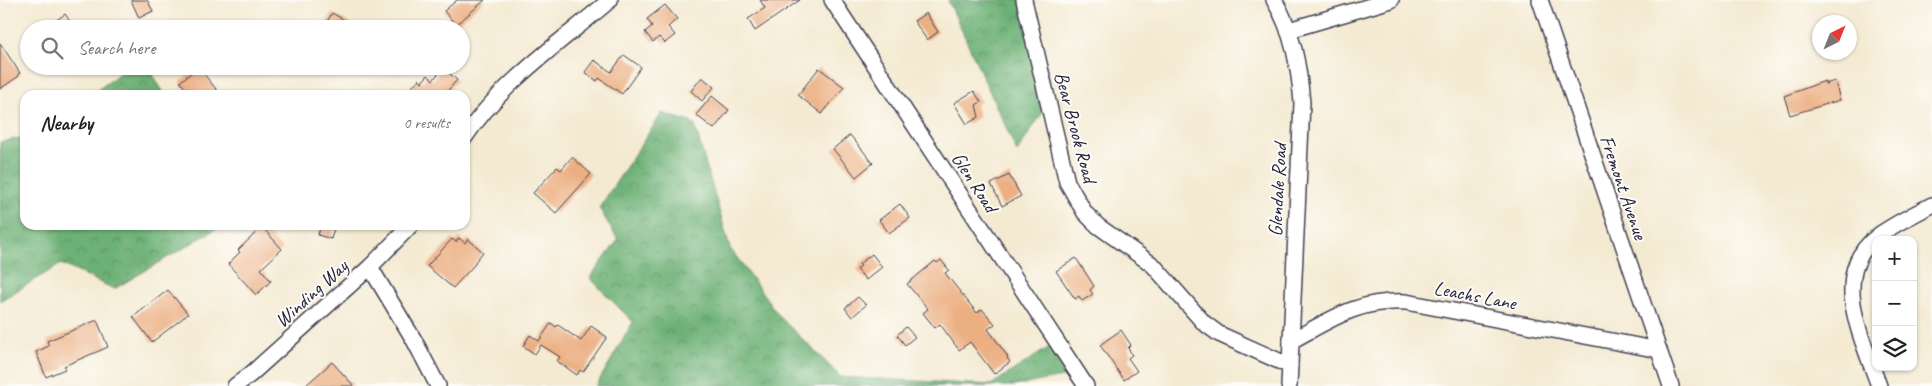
<!DOCTYPE html>
<meta charset="utf-8">
<style>
:root{--surface:#fff;--page:#f6f6f6;--text:#222;--muted:#767676;--line:#e0e0e0}
body{margin:0;font-family:Caveat,sans-serif;background:var(--page);color:var(--text)}
.controls{position:absolute;right:15px;bottom:15px;display:grid;overflow:hidden;border-radius:10px;box-shadow:0 1px 4px #0004}
.controls button{width:45px;height:45px;display:grid;place-items:center;padding:0;border:0;border-bottom:1px solid var(--line);background:var(--surface);color:var(--text);font:25px sans-serif}
.compass{position:absolute;left:1812px;top:15px;width:45px;height:45px;border-radius:50%;background:var(--surface);box-shadow:0 1px 4px #0004;rotate:43deg}
.list{margin:0;padding:0;list-style:none}
h2{display:flex;justify-content:space-between;align-items:center;height:65px;margin:0;padding:0 20px;font-size:21px}
h2 small{font-size:16px;font-weight:400;color:var(--muted)}
.icon{flex:none;width:28px;height:28px;fill:none;stroke:currentColor;stroke-width:2;stroke-linecap:round;stroke-linejoin:round}
.map{position:relative;flex:none;width:1932px;height:386px;overflow:hidden}
.search{position:absolute;background:var(--surface);box-shadow:0 1px 4px #0004;left:20px;top:20px;width:450px;height:55px;display:flex;align-items:center;gap:12px;box-sizing:border-box;padding:0 18px;border-radius:28px;color:var(--muted);font-size:19px}
.panel{position:absolute;background:var(--surface);box-shadow:0 1px 4px #0004;left:20px;top:90px;width:450px;height:140px;border-radius:15px}
.map>svg:first-child{display:block}
.forest{fill:url(#forest-crowns);stroke:#486a58}
.building{fill:#ecaf82}
.lines{fill:none;stroke-linecap:round;stroke-linejoin:round}
.minor-casing{stroke:#424052;stroke-width:18}
.minor{stroke:#fff;stroke-width:15}
.labels{text-anchor:middle;stroke-width:4;stroke-linejoin:round;paint-order:stroke}
.street-label{font-size:20px;fill:#22223b;stroke:#fdfcf7}
</style>
<div class="map">
<svg width="1932" height="386" viewBox="0 0 1932 386">
<defs>
<pattern id="forest-crowns" width="20" height="18" patternUnits="userSpaceOnUse" patternTransform="scale(1.25)"><rect width="20" height="18" fill="#6db176"/><path d="M2 6a3 3 0 1 1 6 0M12 15a3 3 0 1 1 6 0" fill="none" stroke="#599062"/></pattern>
</defs>
<rect width="100%" height="100%" fill="#fdfcf7"/>
<filter id="ink" filterUnits="userSpaceOnUse"><feTurbulence type="fractalNoise" baseFrequency=".02" numOctaves="2"/><feDisplacementMap in="SourceGraphic" scale="10" xChannelSelector="R" yChannelSelector="G"/><feConvolveMatrix kernelMatrix="1 2 1 2 8 2 1 2 1" color-interpolation-filters="sRGB"/></filter>
<filter id="wash" filterUnits="userSpaceOnUse"><feTurbulence type="fractalNoise" baseFrequency=".0096" numOctaves="4" result="noise"/><feDisplacementMap in="SourceGraphic" scale="20" xChannelSelector="R" yChannelSelector="G"/><feGaussianBlur stdDeviation="1.12" result="paint"/><feColorMatrix in="noise" values="0 0 0 0 0 0 0 0 0 0 0 0 0 0 0 0 0 1.4 0 .05"/><feComposite in="paint" operator="in"/></filter>
<g filter="url(#wash)">
<rect width="100%" height="100%" fill="#f4ead2"/>
<g class="forest">
<polygon points="948,0 1031,0 1052,98 1017,152"/>
<polygon points="129,66 148,66 165,95 91,95"/>
<polygon points="662,113 694,123 730,248 779,316 841,377 991,385 1057,342 1078,374 1014,386 596,386 633,322 590,278 618,240 599,208"/>
<polygon points="25,137 25,225 223,225 114,289 61,264 0,301 0,142"/>
</g>
<g id="blocks">
<g class="building">
<polygon points="131,0 147,0 153,11 139,18"/>
<polygon points="457,0 485,0 456,25 444,11"/>
<polygon points="760,0 800,0 755,31 748,19 765,8"/>
<polygon points="665,5 677,19 668,27 675,35 665,43 659,37 653,42 645,32 652,26 647,19"/>
<polygon points="332,13 360,29 323,29"/>
<polygon points="926,13 938,32 927,40 914,21"/>
<polygon points="65,14 75,29 44,29"/>
<polygon points="0,43 20,73 18,74 19,76 0,89"/>
<polygon points="624,55 641,67 622,94 599,78 597,81 585,72 594,60 611,72"/>
<polygon points="198,67 221,95 191,95 180,82"/>
<polygon points="443,68 457,80 444,95 405,95 419,79 422,82 428,75 433,80"/>
<polygon points="819,68 844,87 822,114 798,95"/>
<polygon points="702,77 714,87 702,101 691,91"/>
<polygon points="1825,81 1825,84 1835,81 1840,100 1790,115 1784,96"/>
<polygon points="974,91 981,102 976,105 979,117 967,124 954,103"/>
<polygon points="712,96 729,110 714,129 696,115"/>
<polygon points="850,135 873,163 856,177 833,149"/>
<polygon points="572,157 591,174 556,213 533,193 557,167 561,170"/>
<polygon points="1009,175 1021,196 1002,206 991,184"/>
<polygon points="900,204 910,218 889,233 879,220"/>
<polygon points="321,225 335,225 331,239 318,235"/>
<polygon points="262,227 282,249 261,269 271,281 256,295 228,264 240,252 238,250"/>
<polygon points="459,238 465,243 468,239 483,252 475,262 475,264 453,288 427,266 452,239 456,242"/>
<polygon points="872,254 882,267 866,280 857,269 861,266 859,264"/>
<polygon points="1076,258 1094,286 1090,290 1093,294 1082,301 1079,296 1075,299 1056,271"/>
<polygon points="941,260 949,270 945,273 977,313 982,309 995,324 988,329 1008,357 1007,358 1010,362 994,374 970,342 959,350 940,324 935,328 923,313 928,309 907,284 935,261 937,263"/>
<polygon points="168,290 188,314 152,342 133,317"/>
<polygon points="858,297 866,305 852,317 845,308"/>
<polygon points="97,320 108,347 64,366 65,369 46,377 36,352 49,346 47,341"/>
<polygon points="551,323 556,327 558,325 581,341 591,326 607,337 583,372 580,370 577,375 557,361 560,357 541,345 535,354 523,346 530,335 539,341"/>
<polygon points="906,327 915,337 905,345 897,335"/>
<polygon points="1121,330 1131,345 1128,348 1132,355 1128,358 1137,371 1124,380 1100,345"/>
<polygon points="332,362 354,386 305,386"/>
</g>
</g>
</g>
<g filter="url(#ink)">
<use href="#blocks" fill-opacity="0" stroke="#424052" stroke-width="1"/>
<g class="lines">
<defs>
<g id="minor">
<polyline points="832,0 1086,386"/>
<polyline points="1024,0 1067,182 1085,213 1098,226 1153,265 1204,323 1219,334 1290,366"/>
<path d="M 1274,0 C 1293,31 1299,67 1302,103 L 1289,386"/>
<polyline points="1540,0 1671,386"/>
<polyline points="1289,30 1391,0"/>
<path d="M 465,137 C 500,84 562,41 610,0"/>
<polyline points="370,267 414,340 438,386"/>
<path d="M 1291,341 C 1332,319 1357,300 1406,302 L 1659,350"/>
<polyline points="235,386 251,374 370,267 411,225"/>
<path d="M 1879,386 C 1863,339 1827,273 1879,235 C 1895,224 1914,214 1932,205"/>
</g>
</defs>
<use href="#minor" class="minor-casing"/>
<use href="#minor" class="minor"/>
</g>
</g>
<g class="labels">
<g class="street-label">
<text transform="translate(1076 127) rotate(75)" y="7">Bear Brook Road</text>
<text transform="translate(975 182) rotate(57)" y="7">Glen Road</text>
<text transform="translate(1624 187) rotate(71)" y="7">Fremont Avenue</text>
<text transform="translate(1277 190) rotate(-87)" y="7">Glendale Road</text>
<text transform="translate(311 293) rotate(-42)" y="7">Winding Way</text>
<text transform="translate(1475 295) rotate(11)" y="7">Leachs Lane</text>
</g>
</g>
</svg>
<div class="controls">
<button>+</button>
<button>−</button>
<button><svg class="icon" aria-label="layers" viewBox="0 0 24 24"><path d="M12 4l9 5-9 5-9-5zM3 14l9 5 9-5"/></svg></button>
</div>
<svg class="compass" viewBox="-18 -18 36 36"><path d="M0-13l5 13h-10z" fill="#e53935"/><path d="M0 13l5-13h-10z" fill="#767676"/></svg>
<div class="search"><svg class="icon" aria-label="search" viewBox="0 0 24 24"><circle cx="10" cy="10" r="6"/><path d="M15 15l6 6"/></svg>Search here</div>
<section class="panel">
<h2>Nearby<small>0 results</small></h2>
<ul class="list">
</ul>
</section>
</div>
